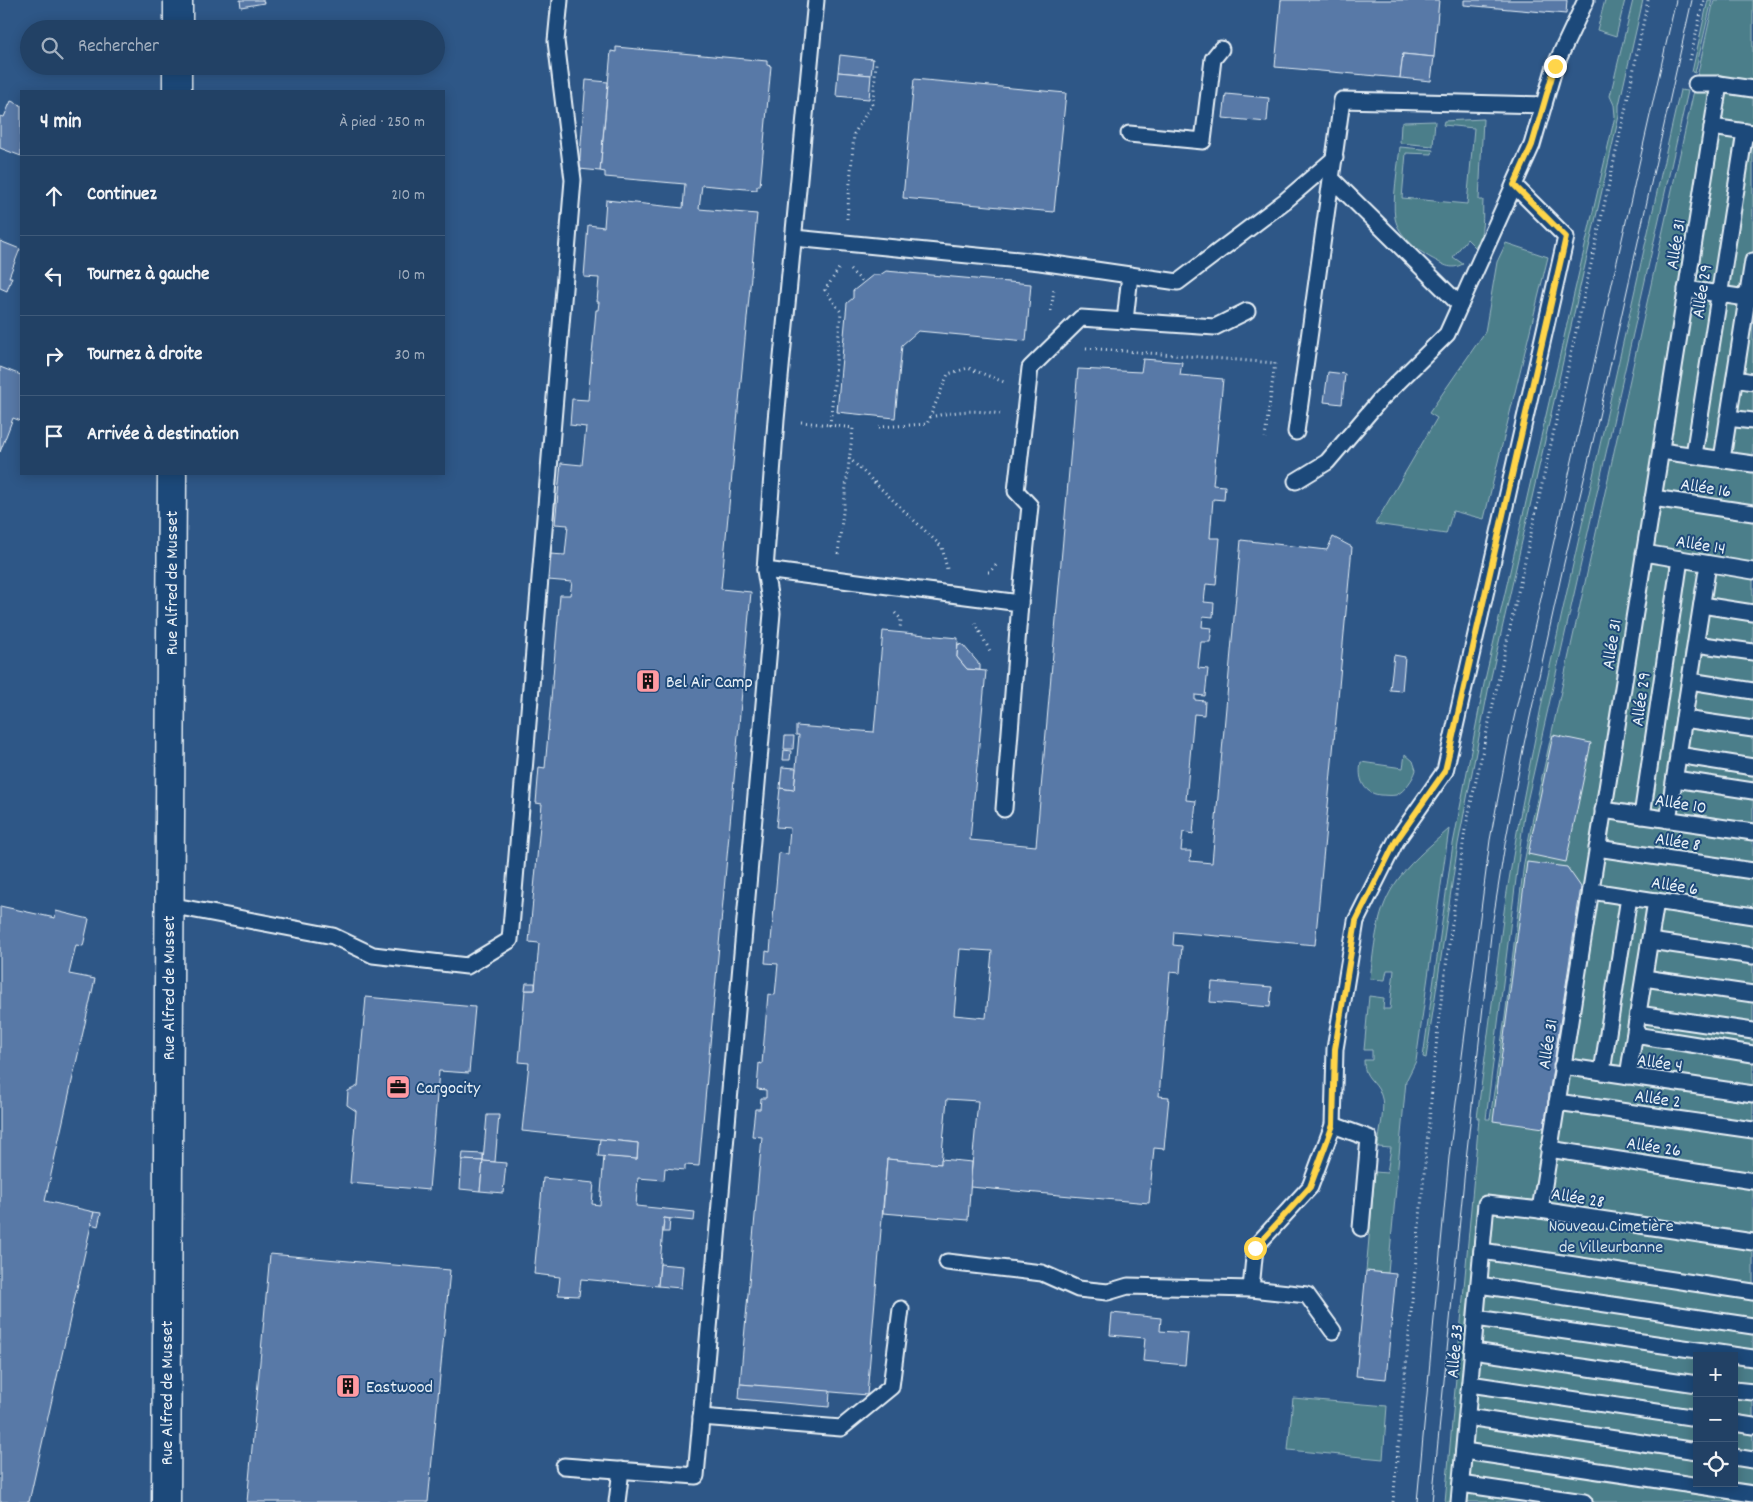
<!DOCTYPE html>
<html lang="fr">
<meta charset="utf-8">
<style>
:root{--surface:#224165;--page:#2a486b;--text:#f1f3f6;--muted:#a2afbf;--line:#3f5a79}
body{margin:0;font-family:Dekko,sans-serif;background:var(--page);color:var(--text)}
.controls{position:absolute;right:15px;bottom:15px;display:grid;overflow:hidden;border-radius:0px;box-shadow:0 2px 12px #0003}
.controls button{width:45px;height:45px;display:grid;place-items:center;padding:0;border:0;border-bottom:1px solid var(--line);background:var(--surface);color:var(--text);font:25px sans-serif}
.stop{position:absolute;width:15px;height:15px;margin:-11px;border:4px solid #ffd54a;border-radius:50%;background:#fff}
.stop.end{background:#ffd54a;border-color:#fff;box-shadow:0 1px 5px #0008}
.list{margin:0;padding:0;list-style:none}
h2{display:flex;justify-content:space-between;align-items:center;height:65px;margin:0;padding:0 20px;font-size:21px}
h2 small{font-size:16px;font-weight:400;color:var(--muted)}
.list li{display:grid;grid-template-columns:32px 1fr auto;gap:15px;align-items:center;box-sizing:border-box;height:80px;padding:0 20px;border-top:1px solid var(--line)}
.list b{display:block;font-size:19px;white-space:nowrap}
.list em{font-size:16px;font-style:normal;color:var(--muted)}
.icon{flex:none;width:28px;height:28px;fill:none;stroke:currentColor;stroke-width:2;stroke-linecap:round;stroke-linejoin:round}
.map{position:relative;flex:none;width:1753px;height:1502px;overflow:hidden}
.search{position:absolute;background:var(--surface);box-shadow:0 2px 12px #0003;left:20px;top:20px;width:425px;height:55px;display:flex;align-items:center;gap:12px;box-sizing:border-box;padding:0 18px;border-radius:28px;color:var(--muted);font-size:19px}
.panel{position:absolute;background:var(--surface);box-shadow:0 2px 12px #0003;left:20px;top:90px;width:425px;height:385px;border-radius:0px}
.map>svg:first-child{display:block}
.green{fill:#4c7e8a;stroke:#9ab8c1;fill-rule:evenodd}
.building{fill:#5879a7;stroke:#e8f1f8;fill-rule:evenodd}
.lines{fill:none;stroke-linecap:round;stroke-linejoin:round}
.service-casing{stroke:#e8f1f8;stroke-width:19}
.minor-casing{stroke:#e8f1f8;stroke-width:31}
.path{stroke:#e8f1f8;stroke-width:3;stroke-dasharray:1 4;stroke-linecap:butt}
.service{stroke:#1f4a7a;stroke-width:15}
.minor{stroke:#1f4a7a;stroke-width:28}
.tram{stroke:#e8f1f8;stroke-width:1}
.route{stroke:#ffd54a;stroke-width:6}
.labels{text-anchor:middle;stroke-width:4;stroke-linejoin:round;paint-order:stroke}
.street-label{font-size:18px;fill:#e8f1f8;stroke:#1f4a7a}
.poi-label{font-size:18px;fill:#e8f1f8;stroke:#1f4a7a;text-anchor:start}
.park-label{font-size:18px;fill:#d1e0e8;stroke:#1f4a7a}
</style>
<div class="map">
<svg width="1753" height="1502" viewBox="0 0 1753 1502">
<rect width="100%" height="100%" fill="#2e5787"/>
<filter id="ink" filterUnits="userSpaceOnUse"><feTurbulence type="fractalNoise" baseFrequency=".02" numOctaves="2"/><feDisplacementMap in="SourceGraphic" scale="10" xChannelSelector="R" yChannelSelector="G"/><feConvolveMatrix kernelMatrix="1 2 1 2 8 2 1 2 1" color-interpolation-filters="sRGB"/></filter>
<g filter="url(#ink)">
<g class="green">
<polygon points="1605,0 1625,0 1616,36 1597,30"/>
<polygon points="1633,0 1643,0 1619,105 1619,116 1489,686 1458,844 1426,1058 1423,1057 1453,844 1484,684 1615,116 1614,105 1610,96"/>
<polygon points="1708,0 1712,0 1695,73 1692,72"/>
<path d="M 1714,0 L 1753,0 L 1753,1502 L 1445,1502 L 1479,1118 L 1477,1118 L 1505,904 L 1518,826 L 1542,702 L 1680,90 L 1688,91 L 1524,815 L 1486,1119 L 1490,1119 L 1505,1017 L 1524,863 L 1532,822 ZM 1697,1356 L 1734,1356 L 1734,1483 L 1697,1483 Z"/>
<path d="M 1483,119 L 1479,200 L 1483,200 C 1482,216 1485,234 1475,247 L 1467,239 L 1453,257 L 1463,264 C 1450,271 1443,264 1431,258 C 1417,250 1398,235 1395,218 C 1392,201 1398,166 1400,147 L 1433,150 L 1432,154 L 1406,153 L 1402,198 L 1467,204 L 1474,128 L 1443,125 L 1444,121 Z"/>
<polygon points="1435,121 1433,146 1400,143 1401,124 1404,122"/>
<polygon points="1506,243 1548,257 1484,519 1453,511 1446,534 1375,524 1437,418 1429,413 1485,332 1497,262"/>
<path d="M 1405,754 L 1413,761 L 1416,770 C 1414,778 1404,792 1396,795 C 1391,796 1385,795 1380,795 C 1362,793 1358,777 1361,762 L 1403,768 Z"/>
<path d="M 1449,829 L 1416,1061 L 1406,1081 L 1388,1273 L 1366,1271 L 1375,1172 L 1387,1173 L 1391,1148 L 1378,1147 C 1379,1133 1386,1107 1381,1095 C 1376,1080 1363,1079 1364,1060 L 1372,1060 L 1372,1050 L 1364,1050 L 1369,996 L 1384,998 L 1383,1009 L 1390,1009 L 1394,970 L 1387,970 L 1385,980 L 1370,979 C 1374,949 1376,914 1393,887 C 1407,864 1429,847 1449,829 Z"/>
<polygon points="1293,1398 1387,1406 1383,1459 1288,1450"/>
</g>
<g class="building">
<polygon points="240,0 263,0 264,3 241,7"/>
<polygon points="1281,0 1439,0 1434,57 1403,54 1400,78 1275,67"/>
<polygon points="1464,0 1567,0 1566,14 1464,5"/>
<polygon points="616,47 767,61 767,65 771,66 760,186 757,186 757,190 702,185 699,209 757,214 721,589 751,592 699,1166 685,1165 685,1170 665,1168 664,1180 638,1178 636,1206 695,1212 694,1221 664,1218 658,1286 581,1279 579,1296 558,1295 560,1277 534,1274 543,1178 594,1183 592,1204 600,1205 604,1156 637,1159 638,1143 522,1131 529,1063 519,1062 525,990 535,990 539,943 529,942 542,804 536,803 539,767 545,768 560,595 570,595 572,582 548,580 550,554 565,555 568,525 555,524 561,463 582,465 586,427 570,425 572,399 588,400 596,310 598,310 599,302 597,302 599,278 584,277 588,225 604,227 606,200 683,208 685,184 605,177 605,172 600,171 611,51 616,52"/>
<polygon points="1403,54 1434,57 1431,81 1400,78"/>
<polygon points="840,55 873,59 871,75 838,72"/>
<polygon points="838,72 871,75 869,99 836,96"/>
<polygon points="914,79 1066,93 1054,212 903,198"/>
<polygon points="586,80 608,82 600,171 579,169"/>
<polygon points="1226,94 1269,98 1267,122 1223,118"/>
<polygon points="11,101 21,105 21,156 0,148 0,116 4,117"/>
<polygon points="0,241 20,249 9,277 12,277 7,291 0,288"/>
<polygon points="886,271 1031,284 1026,341 918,331 902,345 895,418 837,412 847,303 853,298 853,291 873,275 880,275"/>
<path d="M 1143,359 L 1182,362 L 1180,375 L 1223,379 L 1213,485 L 1225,486 L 1224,500 L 1213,499 L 1210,538 L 1220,538 L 1216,585 L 1206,584 L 1204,602 L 1214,603 L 1213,617 L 1203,616 L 1202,627 L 1212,628 L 1210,642 L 1201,642 L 1198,668 L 1208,669 L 1205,696 L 1195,695 L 1195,700 L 1205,701 L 1204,715 L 1194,714 L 1186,800 L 1196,801 L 1193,834 L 1183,832 L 1181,851 L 1191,851 L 1190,861 L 1212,863 L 1241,540 L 1327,550 L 1333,537 L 1352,547 L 1315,945 L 1174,932 L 1173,945 L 1182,946 L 1180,973 L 1170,972 L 1159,1096 L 1169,1097 L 1164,1149 L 1154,1148 L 1149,1203 L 970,1187 L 978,1101 L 947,1099 L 941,1164 L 887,1159 L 867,1395 L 740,1384 L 762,1137 L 752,1136 L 755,1109 L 760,1109 L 761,1098 L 766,1098 L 766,1090 L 757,1089 L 759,1063 L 762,1064 L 768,994 L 775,995 L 778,964 L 765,963 L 766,951 L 770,952 L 779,853 L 788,854 L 790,828 L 776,827 L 780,788 L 794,790 L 799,735 L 796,735 L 796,726 L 874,732 L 883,631 L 958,638 L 957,657 L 967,669 L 986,671 L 970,840 L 1036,846 L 1078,369 L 1141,372 ZM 960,949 L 992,951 L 986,1018 L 954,1015 Z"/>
<polygon points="0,367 21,375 21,421 13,418 0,452"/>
<polygon points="1328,372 1345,374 1342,404 1324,402"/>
<polygon points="958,644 963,645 980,665 980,670 967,669 957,657"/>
<polygon points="1394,655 1405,657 1402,691 1390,690"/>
<polygon points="1553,735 1591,743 1566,862 1528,854"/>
<polygon points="785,736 794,736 793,749 784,749"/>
<polygon points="784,750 791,751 790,760 783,760"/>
<polygon points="782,767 796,768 794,790 780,788"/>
<polygon points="1527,862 1567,867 1581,887 1544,1128 1493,1121"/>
<polygon points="0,906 55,918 56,911 89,919 83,946 76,945 69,974 95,979 45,1201 94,1212 29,1502 0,1502"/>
<polygon points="1212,982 1272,987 1270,1007 1210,1002"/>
<polygon points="526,983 535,983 535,990 525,990"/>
<polygon points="366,997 475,1007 469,1073 439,1071 429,1190 350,1183 356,1111 347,1105 348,1091 358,1086"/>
<polygon points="487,1115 499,1115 495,1162 483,1161"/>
<polygon points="600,1139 638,1143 637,1159 598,1156"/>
<polygon points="463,1153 483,1154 483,1161 462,1160"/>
<polygon points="887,1159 941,1164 941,1159 972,1162 968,1220 883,1213"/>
<polygon points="462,1160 483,1161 480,1191 460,1189"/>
<polygon points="483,1161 506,1163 503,1193 480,1191"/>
<polygon points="94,1212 101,1213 98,1226 91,1224"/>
<polygon points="664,1218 670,1219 669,1232 663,1232"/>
<polygon points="270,1254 450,1270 428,1502 247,1502"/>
<polygon points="660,1264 683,1266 681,1288 658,1286"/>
<polygon points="1366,1271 1396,1274 1386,1379 1356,1376"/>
<polygon points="1112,1313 1161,1318 1160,1331 1188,1333 1185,1365 1143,1361 1145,1338 1110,1335"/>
<polygon points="740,1384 830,1391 829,1407 739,1399"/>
</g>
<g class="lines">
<defs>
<g id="service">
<polyline points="1696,84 1719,84 1753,89"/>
<polyline points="1712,127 1753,133"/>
<polyline points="1129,134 1203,141 1213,59 1221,49"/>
<polyline points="1332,179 1460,305"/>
<polyline points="794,238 1040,262 1178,282 1285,201 1335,158"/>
<polyline points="1686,289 1753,299"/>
<polyline points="1125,321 1130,275"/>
<polyline points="1735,379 1753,382"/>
<polyline points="1728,418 1753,421"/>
<polyline points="1296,432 1342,100 1544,105"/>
<polyline points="1661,451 1753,464"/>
<polyline points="1694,455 1745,132"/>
<polyline points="1722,459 1753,261"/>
<polyline points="1296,481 1327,462 1380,400 1447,334 1532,145 1555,66 1586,0"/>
<polyline points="1653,498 1753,513"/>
<polyline points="1644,553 1753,571"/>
<polyline points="765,570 1020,603 1004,809"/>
<polyline points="1020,603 1030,506 1016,491 1030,368 1081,318 1215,327 1247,311"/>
<polyline points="1702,605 1753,613"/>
<polyline points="1696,644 1753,652"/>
<polyline points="1690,681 1753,691"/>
<polyline points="1684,719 1753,729"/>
<polyline points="1678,755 1753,767"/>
<polyline points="1675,779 1753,791"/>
<polyline points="1603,810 1753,832"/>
<polyline points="1642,816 1680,559"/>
<polyline points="1668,820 1708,564"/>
<polyline points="1597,848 1753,871"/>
<polyline points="1591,891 1753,916"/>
<polyline points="169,905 333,936 373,955 467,966 510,940 573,180 556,41 560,0"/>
<polyline points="1650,941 1753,956"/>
<polyline points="1644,978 1753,994"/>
<polyline points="1638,1014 1753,1031"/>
<polyline points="1635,1035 1753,1054"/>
<polyline points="1562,1066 1753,1094"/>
<polyline points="1602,1072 1629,897"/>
<polyline points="1628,1076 1656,901"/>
<polyline points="1557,1102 1753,1130"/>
<polyline points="1333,1125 1369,1138 1361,1228"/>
<polyline points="1549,1149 1753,1181"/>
<polyline points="1540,1210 1719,84"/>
<polyline points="1482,1251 1753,1292"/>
<polyline points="947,1262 1042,1273 1078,1289 1108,1292 1128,1286 1251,1289 1255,1247 1310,1187 1333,1125 1335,1049 1356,921 1396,841 1445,771 1566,237 1514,185"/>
<polyline points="1479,1285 1753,1326"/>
<polyline points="1251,1289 1307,1295 1333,1331"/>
<polyline points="1476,1318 1753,1358"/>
<polyline points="1473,1351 1697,1384"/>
<polyline points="1470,1384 1697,1418"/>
<polyline points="1734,1390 1753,1392"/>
<polyline points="701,1417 841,1428 891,1387 901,1309"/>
<polyline points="1467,1417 1697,1451"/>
<polyline points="1734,1423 1753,1426"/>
<polyline points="1464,1451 1753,1494"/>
<polyline points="1734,1457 1753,1460"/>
<polyline points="564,1466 696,1476 772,613 765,570 776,420 816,0"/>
<polyline points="1461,1484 1584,1502"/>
<polyline points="617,1502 621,1470"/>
<polyline points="1459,1502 1486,1204 1540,1210 1753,1242"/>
</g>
<g id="minor">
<polyline points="178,29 178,0"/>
<polyline points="177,91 177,66"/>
<polyline points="166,1502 172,474"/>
</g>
</defs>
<use href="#service" class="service-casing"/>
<use href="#minor" class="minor-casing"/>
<g class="path">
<polyline points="1690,60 1704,0"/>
<polyline points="847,219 854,134 873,102 876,63"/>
<polyline points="850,270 862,281"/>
<polyline points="1051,311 1054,289"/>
<polyline points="1086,348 1275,363 1265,438"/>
<path d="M 930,417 C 958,411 972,409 1000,414"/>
<polyline points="801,422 830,425"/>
<polyline points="879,427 927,424 948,374 968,368 1004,382"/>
<polyline points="849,458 942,547 947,569"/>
<polyline points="838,554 853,428 830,425 841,312 825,290 840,267"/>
<polyline points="988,572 990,572 998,563"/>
<polyline points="895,613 901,619 900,629"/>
<polyline points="975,623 990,651"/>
<polyline points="1393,1502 1439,1016 1465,830 1626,107 1648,0"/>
</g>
<use href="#service" class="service"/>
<use href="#minor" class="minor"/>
<g class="tram">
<polyline points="1417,1502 1449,1157 1490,840 1509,740 1676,0"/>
<polyline points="1432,1502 1466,1159 1492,926 1505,844 1524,744 1564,563 1599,416 1692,0"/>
</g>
</g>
</g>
<g class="lines" filter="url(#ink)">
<polyline class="route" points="1255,1248 1310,1187 1333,1125 1335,1049 1356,921 1396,841 1445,771 1566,237 1514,185 1532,145 1555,66"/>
</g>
<defs>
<symbol id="building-square" viewBox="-11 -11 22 22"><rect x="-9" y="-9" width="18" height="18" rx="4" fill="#ff9aa2" stroke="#1f4a7a"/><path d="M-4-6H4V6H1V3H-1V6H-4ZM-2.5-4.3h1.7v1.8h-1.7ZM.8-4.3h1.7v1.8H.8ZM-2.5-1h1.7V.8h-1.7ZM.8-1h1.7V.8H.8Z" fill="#111"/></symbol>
<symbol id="office-square" viewBox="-11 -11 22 22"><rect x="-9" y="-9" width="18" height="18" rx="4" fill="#ff9aa2" stroke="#1f4a7a"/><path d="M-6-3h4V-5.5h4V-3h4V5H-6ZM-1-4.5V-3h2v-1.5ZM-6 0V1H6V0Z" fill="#111"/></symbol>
</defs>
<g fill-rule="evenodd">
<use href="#building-square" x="634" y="667" width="28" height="28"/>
<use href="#office-square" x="384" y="1073" width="28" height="28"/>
<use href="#building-square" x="334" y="1372" width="28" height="28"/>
</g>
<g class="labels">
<g class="street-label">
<text transform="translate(1675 244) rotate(-81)" y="6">Allée 31</text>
<text transform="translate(1701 291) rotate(-81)" y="6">Allée 29</text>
<text transform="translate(1706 487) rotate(9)" y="6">Allée 16</text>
<text transform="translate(1701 544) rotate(9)" y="6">Allée 14</text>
<text transform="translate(171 583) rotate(-90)" y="6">Rue Alfred de Musset</text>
<text transform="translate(1611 644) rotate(-81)" y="6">Allée 31</text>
<text transform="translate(1640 699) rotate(-82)" y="6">Allée 29</text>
<text transform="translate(1681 803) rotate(9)" y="6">Allée 10</text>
<text transform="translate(1678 841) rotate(9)" y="6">Allée 8</text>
<text transform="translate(1675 885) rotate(9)" y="6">Allée 6</text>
<text transform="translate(168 988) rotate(-90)" y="6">Rue Alfred de Musset</text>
<text transform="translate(1547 1044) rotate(-81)" y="6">Allée 31</text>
<text transform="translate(1660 1062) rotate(8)" y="6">Allée 4</text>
<text transform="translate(1658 1098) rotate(8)" y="6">Allée 2</text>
<text transform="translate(1654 1146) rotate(9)" y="6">Allée 26</text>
<text transform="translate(1578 1197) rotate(9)" y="6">Allée 28</text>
<text transform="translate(1454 1351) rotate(-85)" y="6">Allée 33</text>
<text transform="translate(166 1393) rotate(-90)" y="6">Rue Alfred de Musset</text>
</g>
<g class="poi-label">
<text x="666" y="687">Bel Air Camp</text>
<text x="416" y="1093">Cargocity</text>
<text x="366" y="1392">Eastwood</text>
</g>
<g class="park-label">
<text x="1611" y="1231">Nouveau Cimetière<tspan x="1611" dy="21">de Villeurbanne</tspan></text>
</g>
</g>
</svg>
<div class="controls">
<button>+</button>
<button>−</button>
<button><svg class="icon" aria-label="locate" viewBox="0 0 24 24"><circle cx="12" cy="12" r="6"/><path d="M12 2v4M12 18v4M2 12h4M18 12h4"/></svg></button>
</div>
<div class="stop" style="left:1255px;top:1248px"></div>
<div class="stop end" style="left:1555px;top:66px"></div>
<div class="search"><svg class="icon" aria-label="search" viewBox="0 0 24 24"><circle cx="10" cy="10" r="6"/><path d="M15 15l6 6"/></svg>Rechercher</div>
<section class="panel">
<h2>4 min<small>À pied · 250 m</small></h2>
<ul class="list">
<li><svg class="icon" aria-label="ahead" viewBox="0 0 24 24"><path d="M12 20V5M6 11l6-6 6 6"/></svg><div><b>Continuez</b></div><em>210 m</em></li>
<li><svg class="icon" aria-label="left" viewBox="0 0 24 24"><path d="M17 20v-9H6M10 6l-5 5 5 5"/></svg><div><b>Tournez à gauche</b></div><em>10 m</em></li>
<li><svg class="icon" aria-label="right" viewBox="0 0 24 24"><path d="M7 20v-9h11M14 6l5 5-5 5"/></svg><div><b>Tournez à droite</b></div><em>30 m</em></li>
<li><svg class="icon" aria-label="arrive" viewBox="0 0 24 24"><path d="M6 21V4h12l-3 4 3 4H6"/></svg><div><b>Arrivée à destination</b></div></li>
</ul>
</section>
</div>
